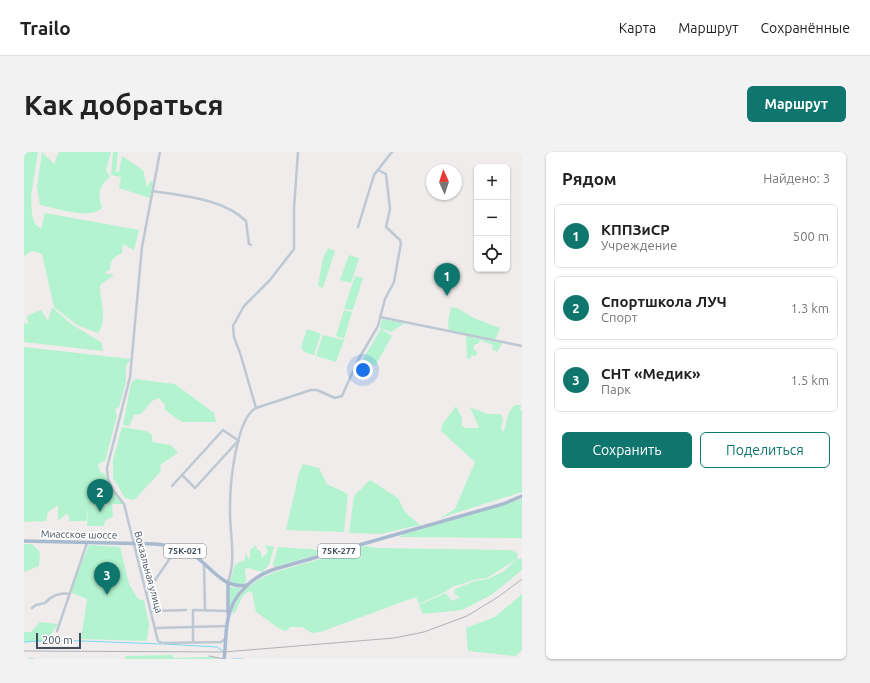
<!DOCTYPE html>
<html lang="ru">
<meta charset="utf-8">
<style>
:root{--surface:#fff;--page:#f2f2f2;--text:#222;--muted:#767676;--line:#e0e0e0;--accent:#0f766e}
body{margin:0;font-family:Ubuntu,sans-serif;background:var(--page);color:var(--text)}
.controls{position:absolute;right:12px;top:12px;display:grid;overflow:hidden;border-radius:6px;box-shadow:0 1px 3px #0004}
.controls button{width:36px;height:36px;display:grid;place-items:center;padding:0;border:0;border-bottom:1px solid var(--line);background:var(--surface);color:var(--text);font:20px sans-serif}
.compass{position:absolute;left:402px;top:12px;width:36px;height:36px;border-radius:50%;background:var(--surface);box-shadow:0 1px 3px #0004;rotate:357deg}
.scale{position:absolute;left:12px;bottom:10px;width:45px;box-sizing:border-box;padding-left:4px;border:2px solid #424e5b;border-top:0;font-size:11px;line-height:14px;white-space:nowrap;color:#424e5b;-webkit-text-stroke:3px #fff;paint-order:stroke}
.you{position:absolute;left:339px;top:218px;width:14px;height:14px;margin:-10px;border:3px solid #fff;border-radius:50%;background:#1a73e8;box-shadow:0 0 0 6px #1a73e833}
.badge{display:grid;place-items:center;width:26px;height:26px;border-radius:50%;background:var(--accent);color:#fff;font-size:13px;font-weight:700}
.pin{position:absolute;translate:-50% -33px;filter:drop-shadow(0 1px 2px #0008)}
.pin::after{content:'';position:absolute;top:21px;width:14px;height:12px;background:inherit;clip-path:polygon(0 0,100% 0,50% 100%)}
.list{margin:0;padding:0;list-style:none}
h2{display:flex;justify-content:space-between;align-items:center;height:52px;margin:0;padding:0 16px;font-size:17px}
h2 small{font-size:13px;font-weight:400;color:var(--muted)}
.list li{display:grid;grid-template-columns:26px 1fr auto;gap:12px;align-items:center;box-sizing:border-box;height:64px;margin:0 8px 8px;padding:0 8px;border:1px solid var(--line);border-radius:6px}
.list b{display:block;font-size:15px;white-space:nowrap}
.list p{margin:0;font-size:13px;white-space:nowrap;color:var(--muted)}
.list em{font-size:13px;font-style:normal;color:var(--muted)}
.actions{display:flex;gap:8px;padding:12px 16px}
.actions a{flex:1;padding:9px 0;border:1px solid var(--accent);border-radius:6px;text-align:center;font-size:14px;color:var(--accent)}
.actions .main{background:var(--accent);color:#fff}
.icon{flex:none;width:22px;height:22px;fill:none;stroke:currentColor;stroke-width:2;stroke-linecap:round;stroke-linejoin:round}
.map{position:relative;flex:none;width:498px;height:507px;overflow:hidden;border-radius:6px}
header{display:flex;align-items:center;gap:24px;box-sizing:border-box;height:56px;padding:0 20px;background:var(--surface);border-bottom:1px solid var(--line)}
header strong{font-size:19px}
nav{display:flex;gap:22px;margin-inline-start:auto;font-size:14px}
.intro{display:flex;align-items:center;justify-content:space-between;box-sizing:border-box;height:96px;padding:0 24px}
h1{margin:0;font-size:28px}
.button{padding:10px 18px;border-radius:6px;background:var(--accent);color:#fff;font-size:14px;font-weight:700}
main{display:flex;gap:24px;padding:0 24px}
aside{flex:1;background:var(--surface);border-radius:6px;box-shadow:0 1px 3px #0004}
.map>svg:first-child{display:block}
.green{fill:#b4f3cf;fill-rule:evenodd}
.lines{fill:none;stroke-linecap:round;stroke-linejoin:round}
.stream{stroke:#7cd6f4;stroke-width:1}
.minor{stroke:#bdc8d3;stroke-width:2.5}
.major{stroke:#a8bacf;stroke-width:3.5}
.rail{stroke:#adb1b7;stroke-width:1}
.labels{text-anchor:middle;stroke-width:3.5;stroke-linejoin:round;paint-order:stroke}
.shield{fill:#fff;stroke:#7b838c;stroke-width:1}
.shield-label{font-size:9px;font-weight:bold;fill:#424e5b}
.street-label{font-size:10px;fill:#424e5b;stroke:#fff}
</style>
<header>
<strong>Trailo</strong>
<nav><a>Карта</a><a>Маршрут</a><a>Сохранённые</a></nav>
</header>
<div class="intro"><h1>Как добраться</h1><a class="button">Маршрут</a></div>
<main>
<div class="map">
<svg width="498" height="507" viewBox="0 0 498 507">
<rect width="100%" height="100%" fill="#efeceb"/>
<g class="green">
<path d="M 0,0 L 14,0 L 7,44 L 8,63 L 11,72 L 17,77 L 21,61 L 115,78 L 110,98 L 99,92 L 98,101 C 90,105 86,108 86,118 L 80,121 L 90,123 L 76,133 C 76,149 84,168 74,181 L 53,173 L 30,155 L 18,102 L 8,99 L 0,104 Z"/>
<path d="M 18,0 L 30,12 L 35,0 L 87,0 L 82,18 L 86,25 C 74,35 74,41 78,56 C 66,68 32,56 16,53 L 13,35 Z"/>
<polygon points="89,0 94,0 92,20 95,20 98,4 119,18 123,35 127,29 129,30 126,46 95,36 97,25 87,23"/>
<polygon points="304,96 311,99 299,136 294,134 299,106"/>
<polygon points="325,103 335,106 327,131 316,128"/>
<polygon points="331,124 339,126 329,158 320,157"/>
<polygon points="28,155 47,172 77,190 79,199 0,190 0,171 4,172 3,164 17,158 24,169"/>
<polygon points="427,155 433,156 452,167 476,176 471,188 425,179 424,170"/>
<polygon points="320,158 328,160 320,187 312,184"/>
<polygon points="358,167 381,171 367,180 356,176"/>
<polygon points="283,177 297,182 290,203 280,200 277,195"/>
<polygon points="357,177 368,184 351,214 339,207"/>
<polygon points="299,183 320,188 312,210 292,204"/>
<polygon points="442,184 478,191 478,192 473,200 468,197 469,193 456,188 454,192 451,192 449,197 453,200 452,204 447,203 447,207 443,206"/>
<path d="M 0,195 L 107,207 L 102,214 L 102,230 L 95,255 L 91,257 L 93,264 L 81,309 L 74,312 L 76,320 L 80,321 L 89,340 L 99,352 L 88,352 L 89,365 L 82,368 L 79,374 L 63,374 L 64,355 L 62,369 L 46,369 L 43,361 L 34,369 L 34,353 L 24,360 L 22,369 L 0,370 ZM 81,334 L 82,352 L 85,353 L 71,355 L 74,335 Z"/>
<polygon points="111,227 151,232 190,261 192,270 158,270 141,258 141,253 135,246 128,249 117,262 110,263 105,274 99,273 107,231"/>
<path d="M 491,253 L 497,253 L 496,258 L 498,259 L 498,340 L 416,366 L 431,357 L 451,310 L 417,279 L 418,273 L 432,254 L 438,266 L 438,274 L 442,276 L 455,276 L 446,255 L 464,262 L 477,262 L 479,268 L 477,277 L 479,280 C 484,271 482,260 491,253 Z"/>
<polygon points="98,275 122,279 128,283 128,290 147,293 154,301 136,313 137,319 110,348 101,346 89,326 89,308"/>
<polygon points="279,312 295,316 303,332 324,342 320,380 262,378 275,321"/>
<polygon points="346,328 374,346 381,360 396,373 356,382 325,381 330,344"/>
<polygon points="498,347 498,386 376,385 380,382"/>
<polygon points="0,392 8,392 16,400 15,414 0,420"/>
<polygon points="65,393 96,395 105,432 114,447 120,448 125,472 123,489 57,487 63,447 46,440"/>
<polygon points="232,393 233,398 236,398 238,406 244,400 241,393 250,395 245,413 238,420 225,416 221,417 222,430 216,433 206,430 211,413 219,408 221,411 221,401 226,408 226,398"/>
<polygon points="317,393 317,396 250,415 249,412 254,395 297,398"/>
<path d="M 341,394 L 353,396 L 486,398 L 494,401 L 493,407 L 463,426 L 453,427 L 428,435 L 423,439 L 395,452 L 392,445 L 296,480 L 288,481 L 278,475 L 266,475 L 262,479 L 256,477 L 232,460 L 228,440 L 225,439 L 218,445 L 211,461 L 207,460 C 220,435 226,431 251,420 Z"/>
<polygon points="493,407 498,407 498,418 467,443 438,458 399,462 395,453 422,441 428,449 436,445 430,442 431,437 451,429 464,427 480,419"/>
<polygon points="205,435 217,436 206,456"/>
<polygon points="498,442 498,498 491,504 444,499 442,476 471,465"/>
<polygon points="16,470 34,472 22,490 0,490 0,480 7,480"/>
<polygon points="149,503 149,506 185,505 198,507 101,507 101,504"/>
</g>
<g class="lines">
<g class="stream">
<polyline points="0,490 33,488 137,492"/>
<polyline points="140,492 193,495 199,499"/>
<polyline points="0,506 2,507"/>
<polyline points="4,507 9,507"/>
<polyline points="209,507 219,507"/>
</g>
<g class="minor">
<polyline points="136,0 118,95 106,225 83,316 84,327 89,338 100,352 134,489 138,491 197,490 201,487"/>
<path d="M 129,39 C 159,44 200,47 222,69 L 225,92 L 227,93"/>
<polyline points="334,75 350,23 368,0"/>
<polyline points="356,165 498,194"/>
<polyline points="232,256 217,204 210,185 209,174 220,154 246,128 270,97 270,56 274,0"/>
<polyline points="158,323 171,336 214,289"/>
<polyline points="148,334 199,278 215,289"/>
<polyline points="180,413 181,458"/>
<path d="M 204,430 C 213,406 205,379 206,354 C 206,332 212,266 232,256 L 287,238 L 293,238 L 311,246 L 318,244 L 334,208 L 354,174 L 361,147 L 370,130 L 377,91 L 376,88 L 362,75 L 366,57 L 362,22 L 354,18"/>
<polyline points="123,440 153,396"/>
<path d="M 8,456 L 12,453 L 21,451 C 27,444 36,440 45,442"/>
<polyline points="127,459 162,458"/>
<polyline points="132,476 203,474"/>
<polyline points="33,479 63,391"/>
<polyline points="169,490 169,458 204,459"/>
</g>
<g class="major">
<path d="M 0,389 L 132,392 C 145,393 156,396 168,402 C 186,413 199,438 223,433"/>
<polyline points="204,431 204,462"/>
<path d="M 200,507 C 202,494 201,480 204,467 C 208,443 229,424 251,417 L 479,352 L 498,344"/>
</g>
<g class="rail">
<polyline points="0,499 200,500 370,486 400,480 443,464 474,445 498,427"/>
<polyline points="185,504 200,507"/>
</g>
</g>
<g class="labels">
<g class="shield">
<rect x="140" y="392" width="42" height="14" rx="3"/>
<rect x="294" y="392" width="42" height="14" rx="3"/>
</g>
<g class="shield-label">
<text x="161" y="402">75К-021</text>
<text x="315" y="402">75К-277</text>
</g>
<g class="street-label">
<text transform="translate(55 382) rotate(1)" y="4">Миасское шоссе</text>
<text transform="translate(125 420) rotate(75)" y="4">Вокзальная улица</text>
</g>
</g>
</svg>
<div class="controls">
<button>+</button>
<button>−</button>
<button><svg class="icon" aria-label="locate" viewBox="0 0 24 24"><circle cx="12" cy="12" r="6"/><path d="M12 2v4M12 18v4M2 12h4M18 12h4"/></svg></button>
</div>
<svg class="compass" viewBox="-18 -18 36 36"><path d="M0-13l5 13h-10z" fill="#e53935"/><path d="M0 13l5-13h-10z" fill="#767676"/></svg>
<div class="scale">200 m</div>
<div class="you"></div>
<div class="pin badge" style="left:423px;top:144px">1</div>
<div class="pin badge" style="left:76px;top:360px">2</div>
<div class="pin badge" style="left:83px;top:443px">3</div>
</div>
<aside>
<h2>Рядом<small>Найдено: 3</small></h2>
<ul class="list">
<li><span class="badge">1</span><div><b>КППЗиСР</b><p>Учреждение</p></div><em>500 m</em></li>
<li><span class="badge">2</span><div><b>Спортшкола ЛУЧ</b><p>Спорт</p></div><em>1.3 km</em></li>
<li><span class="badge">3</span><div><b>СНТ «Медик»</b><p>Парк</p></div><em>1.5 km</em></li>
</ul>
<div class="actions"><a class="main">Сохранить</a><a>Поделиться</a></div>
</aside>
</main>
